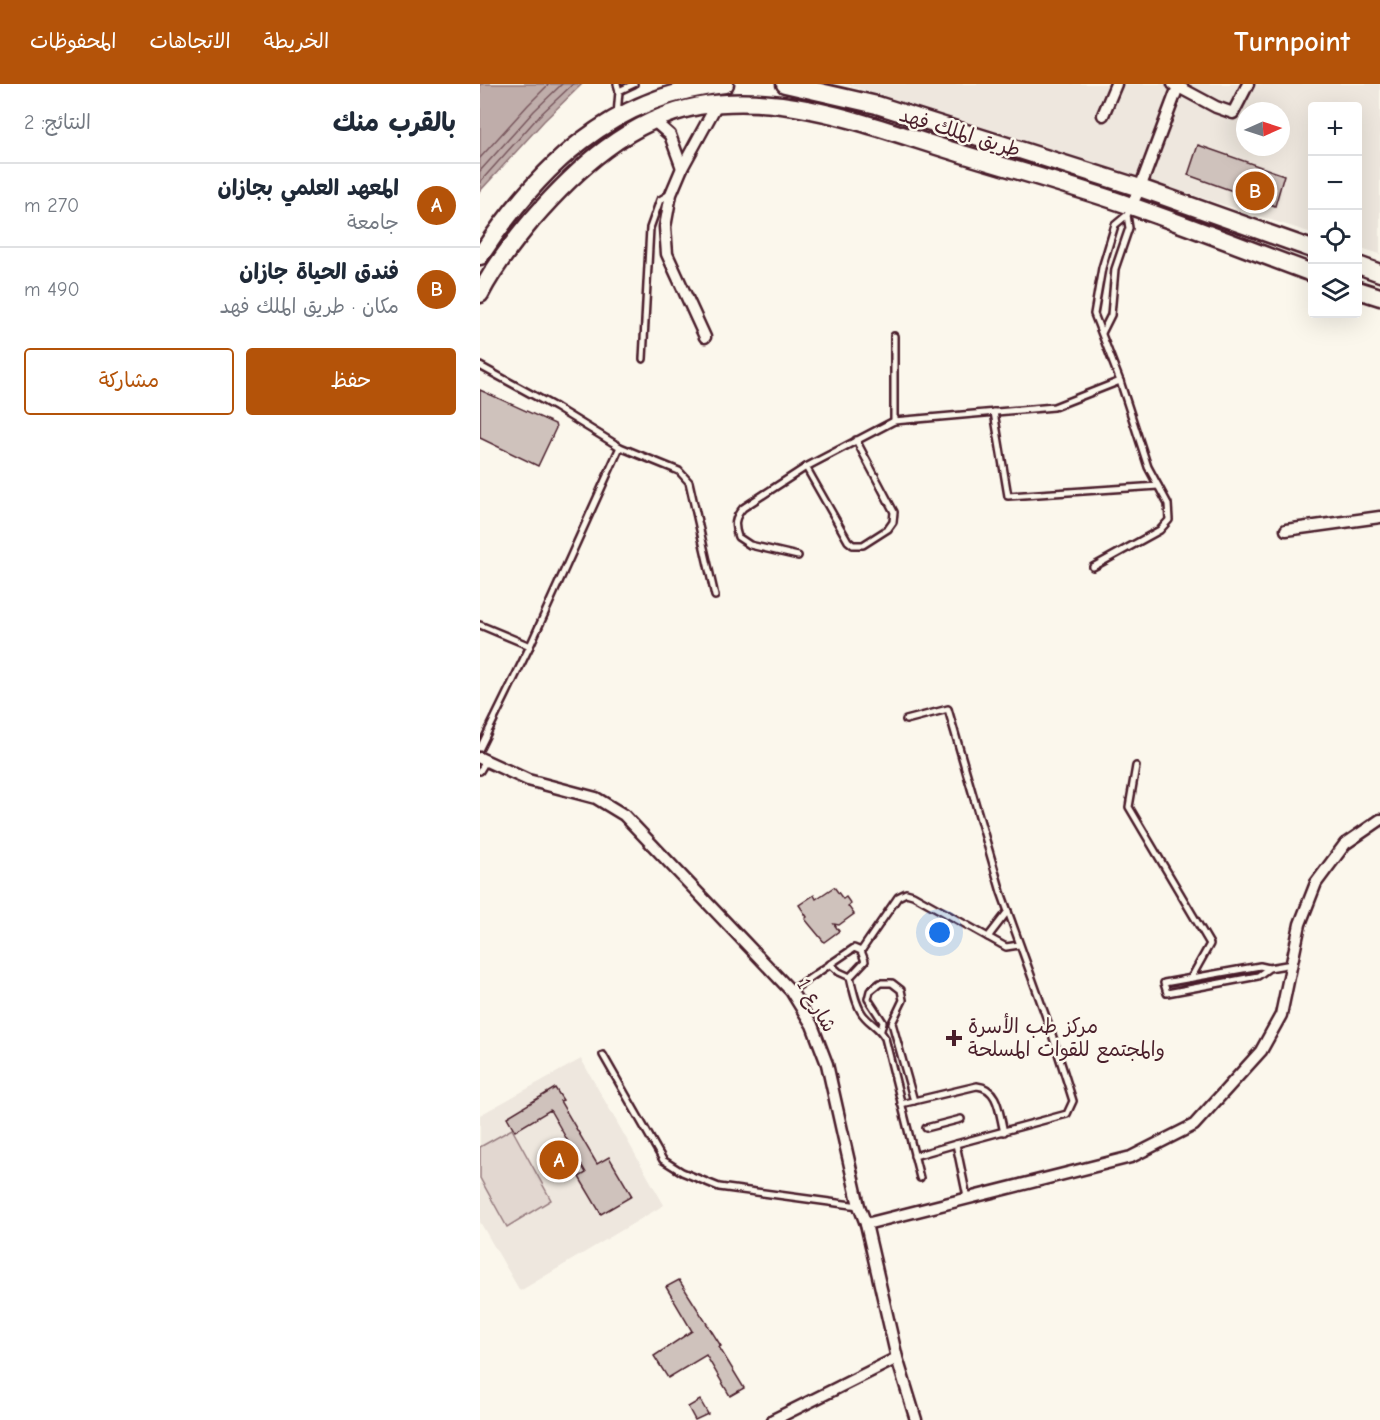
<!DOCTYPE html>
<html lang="ar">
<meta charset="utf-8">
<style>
:root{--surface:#fff;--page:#f6f6f7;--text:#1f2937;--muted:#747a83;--line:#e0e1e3;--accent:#b45309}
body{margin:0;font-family:"Comic Neue","Playpen Sans Arabic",sans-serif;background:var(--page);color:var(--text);direction:rtl}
.controls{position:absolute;right:18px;top:18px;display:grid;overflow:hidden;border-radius:6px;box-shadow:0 6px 24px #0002}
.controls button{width:54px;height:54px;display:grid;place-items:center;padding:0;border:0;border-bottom:2px solid var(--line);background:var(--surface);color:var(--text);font:30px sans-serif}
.compass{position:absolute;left:756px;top:18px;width:54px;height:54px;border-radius:50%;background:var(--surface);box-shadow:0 6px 24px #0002;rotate:87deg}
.you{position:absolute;left:460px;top:849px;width:21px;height:21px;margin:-15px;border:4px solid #fff;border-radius:50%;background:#1a73e8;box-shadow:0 0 0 9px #1a73e833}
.badge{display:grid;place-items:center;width:39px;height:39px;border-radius:50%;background:var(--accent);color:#fff;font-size:20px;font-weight:700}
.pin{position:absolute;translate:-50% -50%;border:3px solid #fff;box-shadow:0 2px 6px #0006}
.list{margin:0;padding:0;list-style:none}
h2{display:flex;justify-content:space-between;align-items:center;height:78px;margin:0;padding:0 24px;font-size:26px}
h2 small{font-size:20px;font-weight:400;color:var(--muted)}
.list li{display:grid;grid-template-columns:39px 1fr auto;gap:18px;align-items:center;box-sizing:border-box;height:84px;padding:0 24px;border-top:2px solid var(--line)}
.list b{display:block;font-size:22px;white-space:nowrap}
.list p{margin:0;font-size:20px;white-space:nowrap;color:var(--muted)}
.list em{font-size:20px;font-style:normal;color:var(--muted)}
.actions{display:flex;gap:12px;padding:18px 24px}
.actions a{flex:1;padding:14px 0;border:2px solid var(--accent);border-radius:6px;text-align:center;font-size:21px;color:var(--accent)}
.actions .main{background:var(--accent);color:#fff}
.icon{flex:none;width:33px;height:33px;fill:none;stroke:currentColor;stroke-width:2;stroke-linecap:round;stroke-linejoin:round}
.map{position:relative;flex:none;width:900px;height:1336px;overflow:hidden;direction:ltr}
header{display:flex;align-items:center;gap:36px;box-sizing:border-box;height:84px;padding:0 30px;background:var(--accent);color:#fff}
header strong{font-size:28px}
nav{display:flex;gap:33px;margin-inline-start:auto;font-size:21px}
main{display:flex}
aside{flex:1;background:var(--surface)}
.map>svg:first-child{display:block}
.built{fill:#eee7de;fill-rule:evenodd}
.green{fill:#e2d7d0;stroke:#967b7e;stroke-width:1.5}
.water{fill:#bfadaa;stroke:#907477;stroke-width:1.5}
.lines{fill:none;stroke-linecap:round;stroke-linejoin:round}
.shore{stroke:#79585e;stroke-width:1.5}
.building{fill:#cfc2bc;stroke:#4a1f2b;stroke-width:1.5}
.lane-casing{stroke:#4a1f2b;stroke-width:10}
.street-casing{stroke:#4a1f2b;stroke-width:15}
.primary-casing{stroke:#4a1f2b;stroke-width:21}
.lane{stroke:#fbf7ec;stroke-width:5}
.street{stroke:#fbf7ec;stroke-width:10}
.primary{stroke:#fbf7ec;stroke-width:16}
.poi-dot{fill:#4a1f2b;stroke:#fbf7ec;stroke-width:2}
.labels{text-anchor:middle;stroke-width:5;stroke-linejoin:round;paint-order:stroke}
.street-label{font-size:20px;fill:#4a1f2b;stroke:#fbf7ec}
.poi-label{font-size:20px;fill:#4a1f2b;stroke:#fbf7ec;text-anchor:start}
</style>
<header>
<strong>Turnpoint</strong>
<nav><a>الخريطة</a><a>الاتجاهات</a><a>المحفوظات</a></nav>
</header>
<main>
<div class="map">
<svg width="900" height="1336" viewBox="0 0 900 1336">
<rect width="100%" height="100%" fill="#fbf7ec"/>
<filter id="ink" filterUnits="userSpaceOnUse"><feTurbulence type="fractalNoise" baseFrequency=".0167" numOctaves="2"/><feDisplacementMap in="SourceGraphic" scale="12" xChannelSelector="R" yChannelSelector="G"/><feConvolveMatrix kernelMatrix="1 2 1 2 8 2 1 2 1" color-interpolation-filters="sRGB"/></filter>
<g filter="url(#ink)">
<g class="built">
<path d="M 364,0 L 900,0 L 900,170 L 878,163 L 878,22 L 832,22 L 832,149 ZM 765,27 L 801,27 L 801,63 L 765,63 Z"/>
<polygon points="101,975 184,1121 40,1207 0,1138 0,1031"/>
</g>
<polygon class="green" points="32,1045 71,1116 27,1143 0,1094 0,1063"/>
<polygon class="water" points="0,0 102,0 64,37 0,107"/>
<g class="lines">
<g class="shore">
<polyline points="0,74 48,21 69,0"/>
<polyline points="0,87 54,27 82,0"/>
<polyline points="0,98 59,32 93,0"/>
</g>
</g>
<g class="building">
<polygon points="718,61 804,91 795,122 708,91"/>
<polygon points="0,306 75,340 76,344 58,382 0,354"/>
<polygon points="354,803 363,815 366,813 371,820 368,822 374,830 359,841 354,840 359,847 344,858 325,835 327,833 319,821 334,811 336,815"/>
<polygon points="75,1004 83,1016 80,1017 117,1080 129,1073 152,1112 121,1130 99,1093 106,1089 70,1026 35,1047 27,1033"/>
<polygon points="199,1196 241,1262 239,1263 264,1304 250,1312 226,1271 188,1294 174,1272 212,1247 186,1203"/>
<polygon points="220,1316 228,1330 215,1336 208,1323"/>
</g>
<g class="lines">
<defs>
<g id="lane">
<polyline points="137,0 139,7 137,31"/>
<polyline points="139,7 154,0"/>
<polyline points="622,249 631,231 635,185 649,144 647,131"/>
<polyline points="414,252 414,337 574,323 640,297"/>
<polyline points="163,275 170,144 180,116 190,110"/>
<polyline points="0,282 75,323 140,363 199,387 209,398 235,512"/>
<polyline points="514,328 528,412 678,402"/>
<polyline points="326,383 368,457 373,461 383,461 408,445 413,438 414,428 376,356"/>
<path d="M 318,472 L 270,461 L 258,453 C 254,441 254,434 263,424 L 326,383 L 414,337"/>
<polyline points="613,483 680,446 689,436 688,420 668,383 640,297 614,230 622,184 635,141 647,131 650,126"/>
<polyline points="0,541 50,562"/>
<polyline points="426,636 468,625 521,808 570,944 593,1017 587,1030 476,1060"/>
<polyline points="0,664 50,562 140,363"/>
<polyline points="656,682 649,723 730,860 711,894"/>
<polyline points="0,687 6,677"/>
<polyline points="508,853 526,863 539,861"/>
<polyline points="381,867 418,813 426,809 433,811 508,853 528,827"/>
<path d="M 350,880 L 359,888 L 370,893 C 373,905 376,924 385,933 C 392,941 399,943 405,954 L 440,1094"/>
<polyline points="789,884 780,882 684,899 687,909 778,892 789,884 812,880"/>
<polyline points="311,907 374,864 381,867 385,877 370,893"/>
<polyline points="401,946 403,938 388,915 390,907 400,899 412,899 421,906 423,916 412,939 434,1017"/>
<polyline points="123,971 183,1076 202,1088 239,1103 379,1122"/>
<path d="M 421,1020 L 497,1002 C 519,1004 519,1030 524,1048"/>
<polyline points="446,1044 481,1035"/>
<polyline points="434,1072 476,1060 487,1113"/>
</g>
<g id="street">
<polyline points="693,0 736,23 753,29 768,0"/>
<polyline points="623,31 636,0"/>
<polyline points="174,37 190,51 202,84"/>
<polyline points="651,122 660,104 699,0"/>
<polyline points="225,253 187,170 185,143 191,110 202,84 237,20"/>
<polyline points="806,446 900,433"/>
<polyline points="0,674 48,696 116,714 144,731 311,907 332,941 347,980 379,1122 386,1140 417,1274 436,1336"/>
<polyline points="386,1140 651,1073 714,1041 781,967 801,931 820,840 836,799 865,760 900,736"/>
<polyline points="293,1336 417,1274"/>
</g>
<g id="primary">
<polyline points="305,0 397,21 660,104 832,165"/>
<path d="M 0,172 C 59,82 133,11 245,0"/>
<polyline points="878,181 900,189"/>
<polyline points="878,206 900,213"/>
<path d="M 0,210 C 13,184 32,160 51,137 C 96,85 149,35 219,22 C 306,7 394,43 476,68 C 534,86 594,102 651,122 C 712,143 772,167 832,189"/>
</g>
</defs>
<use href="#lane" class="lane-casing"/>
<use href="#street" class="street-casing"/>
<use href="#primary" class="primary-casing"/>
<use href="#lane" class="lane"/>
<use href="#street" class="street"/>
<use href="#primary" class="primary"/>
</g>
</g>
<path class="poi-dot" d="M471 945h6v6h6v6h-6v6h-6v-6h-6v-6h6z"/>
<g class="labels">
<g class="street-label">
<text transform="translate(480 48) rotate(17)" y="7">طريق الملك فهد</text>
<text transform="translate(337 921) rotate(60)" y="7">شارع 1</text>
</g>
<g class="poi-label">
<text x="488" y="949">مركز طب الأسرة<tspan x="488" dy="23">والمجتمع للقوات المسلحة</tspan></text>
</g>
</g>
</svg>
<div class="controls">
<button>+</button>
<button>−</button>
<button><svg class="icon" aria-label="locate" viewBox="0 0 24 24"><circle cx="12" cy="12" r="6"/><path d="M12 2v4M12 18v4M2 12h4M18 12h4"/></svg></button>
<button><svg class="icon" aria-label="layers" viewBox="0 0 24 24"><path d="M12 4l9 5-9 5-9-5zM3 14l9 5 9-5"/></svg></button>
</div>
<svg class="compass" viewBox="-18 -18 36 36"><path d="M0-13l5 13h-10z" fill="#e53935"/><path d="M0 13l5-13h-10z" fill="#747a83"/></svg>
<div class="you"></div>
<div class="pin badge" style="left:79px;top:1076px">A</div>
<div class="pin badge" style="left:775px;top:107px">B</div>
</div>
<aside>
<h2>بالقرب منك<small>النتائج: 2</small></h2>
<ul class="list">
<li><span class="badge">A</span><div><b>المعهد العلمي بجازان</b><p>جامعة</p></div><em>270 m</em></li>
<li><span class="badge">B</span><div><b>فندق الحياة جازان</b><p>مكان · طريق الملك فهد</p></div><em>490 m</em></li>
</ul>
<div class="actions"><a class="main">حفظ</a><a>مشاركة</a></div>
</aside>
</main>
